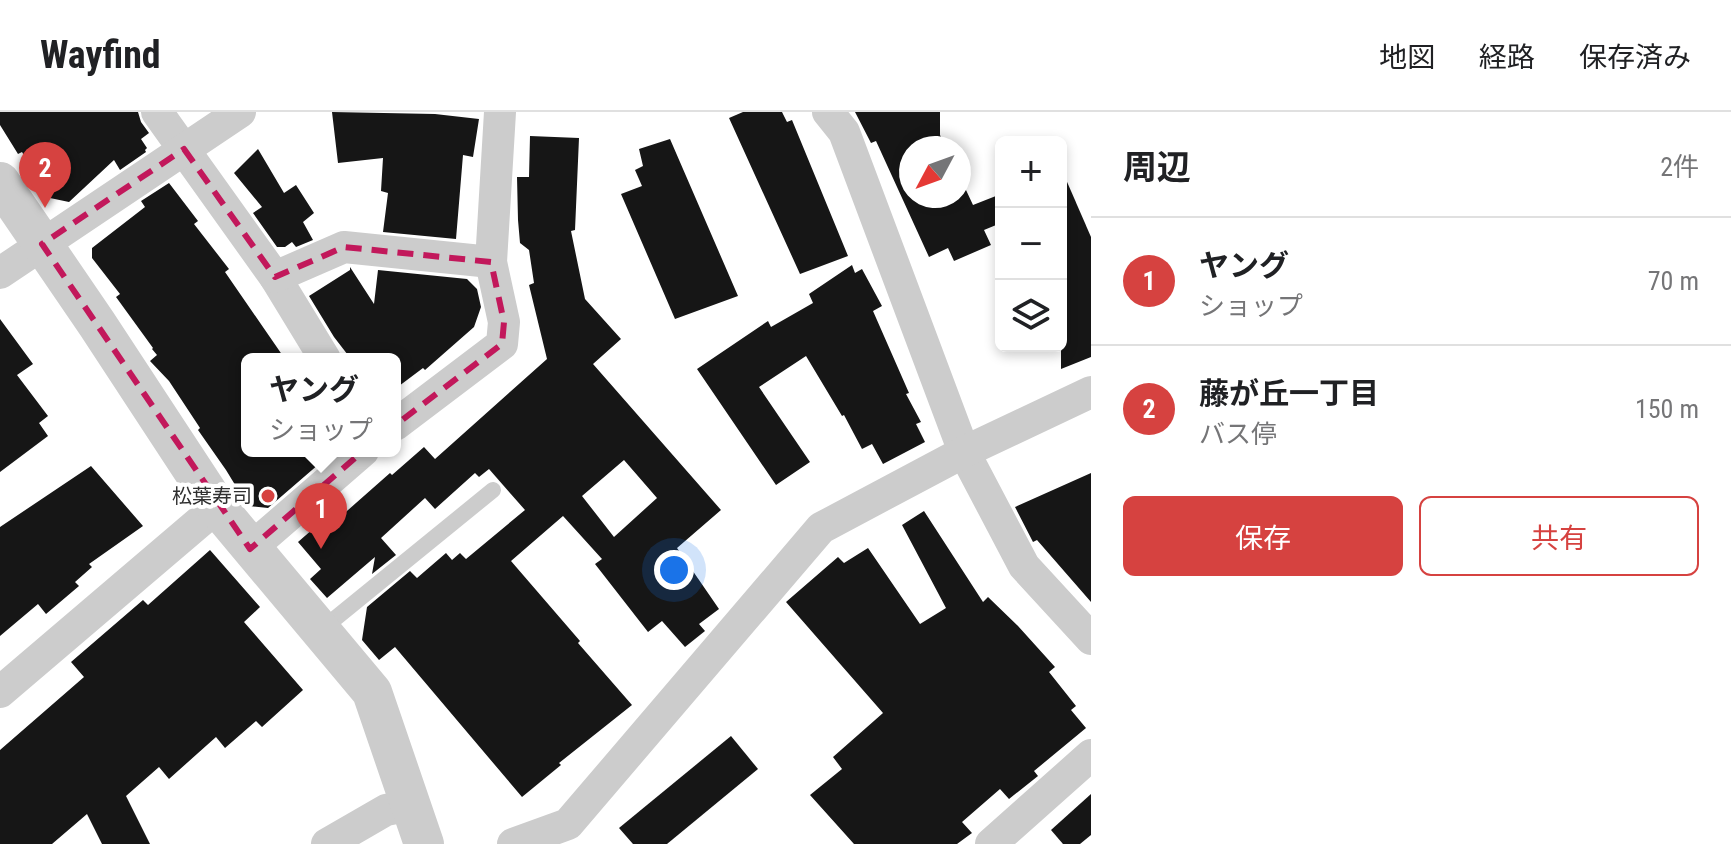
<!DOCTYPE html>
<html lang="ja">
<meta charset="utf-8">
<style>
:root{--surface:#fff;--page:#f2f2f2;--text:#202124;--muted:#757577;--line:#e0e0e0;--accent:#d64240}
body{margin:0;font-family:"Roboto Condensed","Noto Sans JP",sans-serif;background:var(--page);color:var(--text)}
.controls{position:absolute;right:24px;top:24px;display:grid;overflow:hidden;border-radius:12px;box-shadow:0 4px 12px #0003}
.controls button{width:72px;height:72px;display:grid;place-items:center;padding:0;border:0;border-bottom:2px solid var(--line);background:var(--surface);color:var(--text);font:40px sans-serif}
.compass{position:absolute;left:899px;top:24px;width:72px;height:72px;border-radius:50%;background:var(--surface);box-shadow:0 4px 12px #0003;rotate:229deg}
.you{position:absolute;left:674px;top:458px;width:28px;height:28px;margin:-20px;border:6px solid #fff;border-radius:50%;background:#1a73e8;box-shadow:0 0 0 12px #1a73e833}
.badge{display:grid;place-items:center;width:52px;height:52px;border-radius:50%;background:var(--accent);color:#fff;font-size:26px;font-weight:700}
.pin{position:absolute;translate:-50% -66px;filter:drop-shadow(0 2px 4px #0008)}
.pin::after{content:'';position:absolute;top:42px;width:28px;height:24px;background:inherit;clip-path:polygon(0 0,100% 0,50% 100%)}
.popup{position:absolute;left:241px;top:241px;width:160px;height:104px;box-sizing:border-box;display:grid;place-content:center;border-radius:12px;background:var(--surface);filter:drop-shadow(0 2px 6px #0005);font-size:26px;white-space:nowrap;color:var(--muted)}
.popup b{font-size:30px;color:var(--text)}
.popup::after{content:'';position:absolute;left:50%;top:100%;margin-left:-16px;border:16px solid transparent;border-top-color:var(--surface)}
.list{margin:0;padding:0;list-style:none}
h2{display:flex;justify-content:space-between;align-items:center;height:104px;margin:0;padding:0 32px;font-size:34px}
h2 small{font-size:26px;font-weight:400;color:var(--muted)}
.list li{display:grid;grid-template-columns:52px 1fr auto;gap:24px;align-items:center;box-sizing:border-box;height:128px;padding:0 32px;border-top:2px solid var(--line)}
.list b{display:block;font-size:30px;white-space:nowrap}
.list p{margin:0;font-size:26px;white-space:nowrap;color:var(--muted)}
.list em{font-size:26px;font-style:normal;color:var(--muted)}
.actions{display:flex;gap:16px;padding:24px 32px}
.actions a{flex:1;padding:18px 0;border:2px solid var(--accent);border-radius:12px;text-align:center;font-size:28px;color:var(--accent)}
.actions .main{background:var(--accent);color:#fff}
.icon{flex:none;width:44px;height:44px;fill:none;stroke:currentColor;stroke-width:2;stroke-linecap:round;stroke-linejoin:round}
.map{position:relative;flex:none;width:1091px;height:732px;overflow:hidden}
header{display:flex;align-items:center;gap:48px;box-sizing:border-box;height:112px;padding:0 40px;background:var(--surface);border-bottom:2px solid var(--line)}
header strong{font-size:38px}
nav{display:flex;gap:44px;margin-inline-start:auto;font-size:28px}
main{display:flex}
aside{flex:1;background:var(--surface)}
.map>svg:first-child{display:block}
.building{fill:#161616;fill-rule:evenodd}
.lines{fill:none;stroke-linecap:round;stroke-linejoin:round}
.service{stroke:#ccc;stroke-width:16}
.minor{stroke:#ccc;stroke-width:32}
.tertiary{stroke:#ccc;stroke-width:40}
.marked{fill:none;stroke:#c2185b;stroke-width:6;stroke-dasharray:16 10;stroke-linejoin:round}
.poi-dot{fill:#d64240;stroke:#fff;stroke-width:3}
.labels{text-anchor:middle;stroke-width:8;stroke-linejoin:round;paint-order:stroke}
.poi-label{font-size:20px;fill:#2f2f2f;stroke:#fff;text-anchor:end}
</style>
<header>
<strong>Wayfind</strong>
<nav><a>地図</a><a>経路</a><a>保存済み</a></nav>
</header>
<main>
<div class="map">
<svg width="1091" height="732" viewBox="0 0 1091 732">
<rect width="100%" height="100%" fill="#fff"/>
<g class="building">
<polygon points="0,0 138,0 141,10 149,21 141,27 147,36 145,38 146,40 120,58 114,48 69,90 50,86 22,40 18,42 0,13"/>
<polygon points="332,0 435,2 479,7 473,45 463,43 456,127 383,120 388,81 381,79 383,46 338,51"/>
<polygon points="743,0 782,0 787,10 792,8 848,144 800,162 729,6"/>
<polygon points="855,0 940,0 940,23 946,36 911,36 911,84 959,84 959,63 973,93 1001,82 1001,111 984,118 991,133 954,149 948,136 929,145 876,29 871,31"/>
<path d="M 530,24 L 579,26 L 575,118 L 571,119 L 585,187 L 621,227 L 593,252 L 721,398 L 677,436 L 719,497 L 699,512 L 705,519 L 685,535 L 662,509 L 648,520 L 595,452 L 602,447 L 563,404 L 511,449 L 580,529 L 578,531 L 632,593 L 559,651 L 561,653 L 522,685 L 395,535 L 379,548 L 362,528 L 367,495 L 410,459 L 417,466 L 446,441 L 452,448 L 460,441 L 466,447 L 525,398 L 489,357 L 479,365 L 475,361 L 435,397 L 425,386 L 381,426 L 396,443 L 372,462 L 375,445 L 327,486 L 310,467 L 321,457 L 298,430 L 329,403 L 319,402 L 329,394 L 339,406 L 390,361 L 392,363 L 424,335 L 435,347 L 547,247 L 529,173 L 534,171 L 529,138 L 520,131 L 518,108 L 517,65 L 529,65 ZM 624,348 L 657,386 L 614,425 L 582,384 Z"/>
<polygon points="670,27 738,184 675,207 621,82 642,74 635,58 643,54 639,37"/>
<polygon points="258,37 284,81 296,73 314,101 303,110 313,128 296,135 292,130 285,135 277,135 253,101 262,95 234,61"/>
<polygon points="1061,56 1091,125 1091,245 1061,257"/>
<polygon points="169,71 198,109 194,112 229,157 225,160 285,247 247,247 247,339 334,339 268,396 248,394 226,358 198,318 200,316 169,269 150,249 157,243 152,237 153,236 116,185 120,182 92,146 92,136 145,95 141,89"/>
<polygon points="852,153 855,161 862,157 882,194 873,199 909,281 906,282 921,310 916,312 925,330 883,352 872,332 862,337 844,303 842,304 806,244 759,275 810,350 776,373 697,257 768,209 771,215 813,191 809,182"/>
<polygon points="350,155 374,192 378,158 467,167 477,177 481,195 474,215 425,258 423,256 395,277 395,247 351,247 334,225 309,184 350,158"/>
<polygon points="0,207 33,252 17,263 48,304 39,311 48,324 0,360"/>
<polygon points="91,354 143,414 89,452 92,455 75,470 79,474 46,502 38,492 0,524 0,415"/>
<polygon points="1091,361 1091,490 1037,428 1033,430 1015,395"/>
<polygon points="924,399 983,490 988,485 1018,514 1055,555 1049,560 1076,594 1071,598 1086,616 1034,659 1038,664 1009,687 1000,677 962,710 972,721 957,732 854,732 810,683 842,657 833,645 883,601 786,490 838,445 844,451 868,436 920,512 946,496 902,413"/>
<polygon points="210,438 260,495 244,510 303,578 262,615 256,609 225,636 216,625 169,667 159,655 126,684 150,732 102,732 87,702 52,732 0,732 0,638 84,565 71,550 143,488 148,493"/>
<polygon points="731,624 758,657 667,732 633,732 619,716"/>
<polygon points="1091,682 1091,723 1080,732 1063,732 1051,718"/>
</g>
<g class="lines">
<polyline class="service" points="321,518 493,378"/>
<g class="minor">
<polyline points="157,0 275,165 325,247"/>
<polyline points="828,0 844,20 964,340 1024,454 1091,527"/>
<polyline points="0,161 240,0"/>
<polyline points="275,165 344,135 491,150"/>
<polyline points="395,313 502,232 504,210 491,150 500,0"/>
<polyline points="250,437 363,339"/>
<polyline points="0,580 217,395"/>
<polyline points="327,732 386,698 411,693"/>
<polyline points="513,732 568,712 821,416 964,340 1091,280"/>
<polyline points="991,732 1091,643"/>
</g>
<polyline class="tertiary" points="0,70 97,212 217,395 372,580 424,732"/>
</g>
<path class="marked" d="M 184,37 L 275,165 L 344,135 L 491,150 L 504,210 L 502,232 L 377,327 L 250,437 L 42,132 Z"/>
<circle class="poi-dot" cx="268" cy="384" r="8"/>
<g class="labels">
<g class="poi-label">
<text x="252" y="391">松葉寿司</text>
</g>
</g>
</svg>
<div class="controls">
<button>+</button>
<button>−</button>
<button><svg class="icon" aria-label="layers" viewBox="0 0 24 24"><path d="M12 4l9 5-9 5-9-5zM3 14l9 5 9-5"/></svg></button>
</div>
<svg class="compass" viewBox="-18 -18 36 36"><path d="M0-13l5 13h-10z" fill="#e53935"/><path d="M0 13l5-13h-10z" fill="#757577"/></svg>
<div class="you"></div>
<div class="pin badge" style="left:321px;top:437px">1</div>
<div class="popup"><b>ヤング</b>ショップ</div>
<div class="pin badge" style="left:45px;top:96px">2</div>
</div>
<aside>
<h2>周辺<small>2件</small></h2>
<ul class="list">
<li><span class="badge">1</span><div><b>ヤング</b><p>ショップ</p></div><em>70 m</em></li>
<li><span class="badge">2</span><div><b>藤が丘一丁目</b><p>バス停</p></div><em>150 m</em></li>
</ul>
<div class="actions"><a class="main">保存</a><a>共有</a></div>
</aside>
</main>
